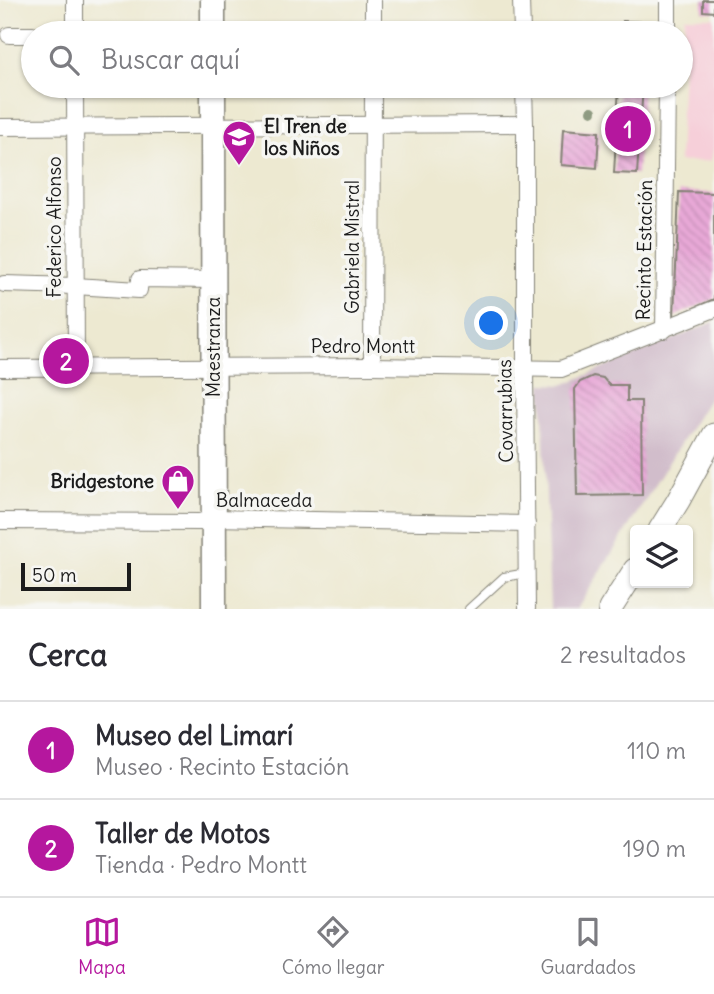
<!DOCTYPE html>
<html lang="es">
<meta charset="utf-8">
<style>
:root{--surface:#fff;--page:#f7f7f7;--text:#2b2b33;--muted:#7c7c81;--line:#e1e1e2;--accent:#b5179e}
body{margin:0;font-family:Delius,sans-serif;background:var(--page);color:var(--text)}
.controls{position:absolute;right:21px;bottom:21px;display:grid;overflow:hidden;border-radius:7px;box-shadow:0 2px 5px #0004}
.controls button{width:63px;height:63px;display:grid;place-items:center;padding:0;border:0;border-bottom:2px solid var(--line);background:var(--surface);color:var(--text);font:35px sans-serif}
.scale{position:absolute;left:21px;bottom:18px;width:110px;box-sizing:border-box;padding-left:7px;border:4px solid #1c1c1c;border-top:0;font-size:19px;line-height:24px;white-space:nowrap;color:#1c1c1c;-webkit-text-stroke:5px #f6f6f2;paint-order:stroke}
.you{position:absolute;left:492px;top:324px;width:24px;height:24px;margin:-18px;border:5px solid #fff;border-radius:50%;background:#1a73e8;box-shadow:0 0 0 10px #1a73e833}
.badge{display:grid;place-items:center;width:46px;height:46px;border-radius:50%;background:var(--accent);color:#fff;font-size:23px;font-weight:700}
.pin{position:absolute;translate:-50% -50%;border:4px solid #fff;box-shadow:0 2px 7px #0006}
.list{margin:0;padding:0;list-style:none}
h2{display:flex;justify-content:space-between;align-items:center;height:91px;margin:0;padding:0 28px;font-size:30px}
h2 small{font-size:23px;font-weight:400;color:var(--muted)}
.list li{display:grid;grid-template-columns:46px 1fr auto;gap:21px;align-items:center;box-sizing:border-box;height:98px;padding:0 28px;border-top:2px solid var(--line)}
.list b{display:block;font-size:26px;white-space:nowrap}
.list p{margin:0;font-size:23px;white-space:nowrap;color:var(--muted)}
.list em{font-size:23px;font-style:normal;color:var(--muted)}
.icon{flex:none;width:38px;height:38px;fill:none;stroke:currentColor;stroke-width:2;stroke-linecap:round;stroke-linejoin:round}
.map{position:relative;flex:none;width:714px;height:609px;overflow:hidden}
.search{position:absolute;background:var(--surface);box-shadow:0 2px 5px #0004;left:21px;right:21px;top:21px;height:77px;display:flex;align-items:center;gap:18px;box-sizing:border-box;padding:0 24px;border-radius:38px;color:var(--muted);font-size:26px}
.sheet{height:287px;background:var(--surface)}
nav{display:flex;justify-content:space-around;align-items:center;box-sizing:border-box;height:98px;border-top:2px solid var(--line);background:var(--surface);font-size:19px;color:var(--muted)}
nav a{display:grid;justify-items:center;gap:4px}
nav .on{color:var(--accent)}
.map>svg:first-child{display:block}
.built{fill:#f6cfd9}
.industrial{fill:#d1bdcb}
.building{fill:url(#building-back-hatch)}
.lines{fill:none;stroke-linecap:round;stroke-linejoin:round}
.service-casing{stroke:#848276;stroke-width:10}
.minor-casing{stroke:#848276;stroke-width:18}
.secondary-casing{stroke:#848276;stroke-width:25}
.primary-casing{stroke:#848276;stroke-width:27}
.service{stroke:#fff;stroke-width:8}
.minor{stroke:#fff;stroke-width:16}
.secondary{stroke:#fff;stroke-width:23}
.primary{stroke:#fff;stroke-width:24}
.tree{fill:#8f9b82}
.labels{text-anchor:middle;stroke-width:7;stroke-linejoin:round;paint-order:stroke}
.poi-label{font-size:19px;font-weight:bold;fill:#1c1c1c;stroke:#f6f6f2;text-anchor:start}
.street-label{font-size:19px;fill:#1c1c1c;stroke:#f6f6f2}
</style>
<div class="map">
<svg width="714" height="609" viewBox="0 0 714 609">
<defs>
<pattern id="building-back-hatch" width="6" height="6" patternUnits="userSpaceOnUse" patternTransform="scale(1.75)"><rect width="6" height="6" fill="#e8a8d7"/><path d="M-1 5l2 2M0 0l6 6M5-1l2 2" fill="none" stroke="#c690b8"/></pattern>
</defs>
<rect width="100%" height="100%" fill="#f6f6f2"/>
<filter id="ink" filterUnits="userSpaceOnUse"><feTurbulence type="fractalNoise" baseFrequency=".0143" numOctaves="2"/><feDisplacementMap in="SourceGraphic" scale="14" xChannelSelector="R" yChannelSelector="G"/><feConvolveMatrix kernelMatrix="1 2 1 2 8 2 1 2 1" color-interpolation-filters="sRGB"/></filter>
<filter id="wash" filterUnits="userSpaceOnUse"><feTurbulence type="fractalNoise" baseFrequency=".00686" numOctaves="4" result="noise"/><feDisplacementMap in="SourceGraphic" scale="28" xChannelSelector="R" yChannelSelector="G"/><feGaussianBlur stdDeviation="1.57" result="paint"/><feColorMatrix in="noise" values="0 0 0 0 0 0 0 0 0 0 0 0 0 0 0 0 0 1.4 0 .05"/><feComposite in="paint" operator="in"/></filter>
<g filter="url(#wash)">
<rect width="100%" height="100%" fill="#ede9d1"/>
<polygon class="built" points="685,17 714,17 714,147 711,161 679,162"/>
<polygon class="industrial" points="714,322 714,390 577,609 550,609 542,384 563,385"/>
<g id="blocks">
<g class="building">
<polygon points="703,0 714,0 714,12 703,11"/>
<polygon points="623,21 647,22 646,33 622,33"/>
<polygon points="619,86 643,86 637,174 614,173"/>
<polygon points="563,129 599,132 597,168 561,165"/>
<polygon points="679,192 714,193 714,299 674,317"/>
<polygon points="593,376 603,378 609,385 627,385 627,401 641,401 642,495 577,496 575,389 580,382"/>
</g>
</g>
</g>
<g filter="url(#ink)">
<use href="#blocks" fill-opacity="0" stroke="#848276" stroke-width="2"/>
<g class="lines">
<defs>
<polyline id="service" points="469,609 504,577 527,573"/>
<g id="minor">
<polyline points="373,0 373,33"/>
<polyline points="521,0 522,33"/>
<polyline points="75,33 75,0"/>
<polyline points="668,33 668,0"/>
<polyline points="9,35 33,35"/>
<polyline points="75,86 76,368"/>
<polyline points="524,86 525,124 525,369 527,609"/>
<polyline points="0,127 525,124"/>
<polyline points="4,284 75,286 139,290 140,279 213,280"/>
<polyline points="664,330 667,86"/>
<polyline points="372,366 373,86"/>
<polyline points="0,368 372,366 561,369 714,309"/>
<polyline points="0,521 200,522 213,518 527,524"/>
</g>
<g id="secondary">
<polyline points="660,530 678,501 714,435"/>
<polyline points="610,609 635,570"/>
</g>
<g id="primary">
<polyline points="213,33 213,0"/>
<polyline points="213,86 214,609"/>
</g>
</defs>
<use href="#service" class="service-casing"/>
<use href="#minor" class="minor-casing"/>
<use href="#secondary" class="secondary-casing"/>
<use href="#primary" class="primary-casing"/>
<use href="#service" class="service"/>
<use href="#minor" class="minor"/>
<use href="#secondary" class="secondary"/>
<use href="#primary" class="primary"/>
</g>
<circle class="tree" cx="592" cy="111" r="5"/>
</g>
<defs>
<symbol id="school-pin" viewBox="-11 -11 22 30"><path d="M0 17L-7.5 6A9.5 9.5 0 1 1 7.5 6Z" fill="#b5179e" stroke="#f6f6f2"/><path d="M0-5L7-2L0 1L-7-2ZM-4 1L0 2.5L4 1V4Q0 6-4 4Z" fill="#fff"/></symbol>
<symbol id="shop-pin" viewBox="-11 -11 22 30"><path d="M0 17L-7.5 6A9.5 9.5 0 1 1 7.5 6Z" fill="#b5179e" stroke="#f6f6f2"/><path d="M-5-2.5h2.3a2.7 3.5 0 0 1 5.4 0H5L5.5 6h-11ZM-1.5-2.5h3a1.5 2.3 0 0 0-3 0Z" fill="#fff"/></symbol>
</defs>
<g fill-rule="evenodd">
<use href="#school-pin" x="220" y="118" width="38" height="52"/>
<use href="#shop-pin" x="159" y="462" width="38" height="52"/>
</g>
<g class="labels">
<g class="poi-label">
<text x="264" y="133">El Tren de<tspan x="264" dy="22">los Niños</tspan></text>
<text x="154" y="488" text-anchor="end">Bridgestone</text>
</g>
<g class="street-label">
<text transform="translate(54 227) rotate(-90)" y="7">Federico Alfonso</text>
<text transform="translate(352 247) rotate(-90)" y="7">Gabriela Mistral</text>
<text transform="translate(644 250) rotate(-89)" y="7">Recinto Estación</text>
<text x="363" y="353">Pedro Montt</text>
<text transform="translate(213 347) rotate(-90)" y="7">Maestranza</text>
<text transform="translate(505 411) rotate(-91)" y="7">Covarrubias</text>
<text x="264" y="507">Balmaceda</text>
</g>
</g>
</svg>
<div class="controls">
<button><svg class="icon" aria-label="layers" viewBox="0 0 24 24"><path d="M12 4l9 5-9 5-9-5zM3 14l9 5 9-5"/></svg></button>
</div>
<div class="scale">50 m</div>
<div class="you"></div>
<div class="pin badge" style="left:628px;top:129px">1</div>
<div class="pin badge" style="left:66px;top:361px">2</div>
<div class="search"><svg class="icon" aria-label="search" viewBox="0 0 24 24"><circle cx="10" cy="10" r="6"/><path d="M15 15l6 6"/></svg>Buscar aquí</div>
</div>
<section class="sheet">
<h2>Cerca<small>2 resultados</small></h2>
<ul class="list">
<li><span class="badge">1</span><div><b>Museo del Limarí</b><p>Museo · Recinto Estación</p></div><em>110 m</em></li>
<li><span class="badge">2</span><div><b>Taller de Motos</b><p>Tienda · Pedro Montt</p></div><em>190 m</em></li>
</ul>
</section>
<nav>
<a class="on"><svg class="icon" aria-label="map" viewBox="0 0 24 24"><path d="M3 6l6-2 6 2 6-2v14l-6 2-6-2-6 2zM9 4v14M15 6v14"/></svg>Mapa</a>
<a><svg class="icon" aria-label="directions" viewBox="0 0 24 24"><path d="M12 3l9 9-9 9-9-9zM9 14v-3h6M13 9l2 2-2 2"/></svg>Cómo llegar</a>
<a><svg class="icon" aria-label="saved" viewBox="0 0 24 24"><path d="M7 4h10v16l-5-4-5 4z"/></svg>Guardados</a>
</nav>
